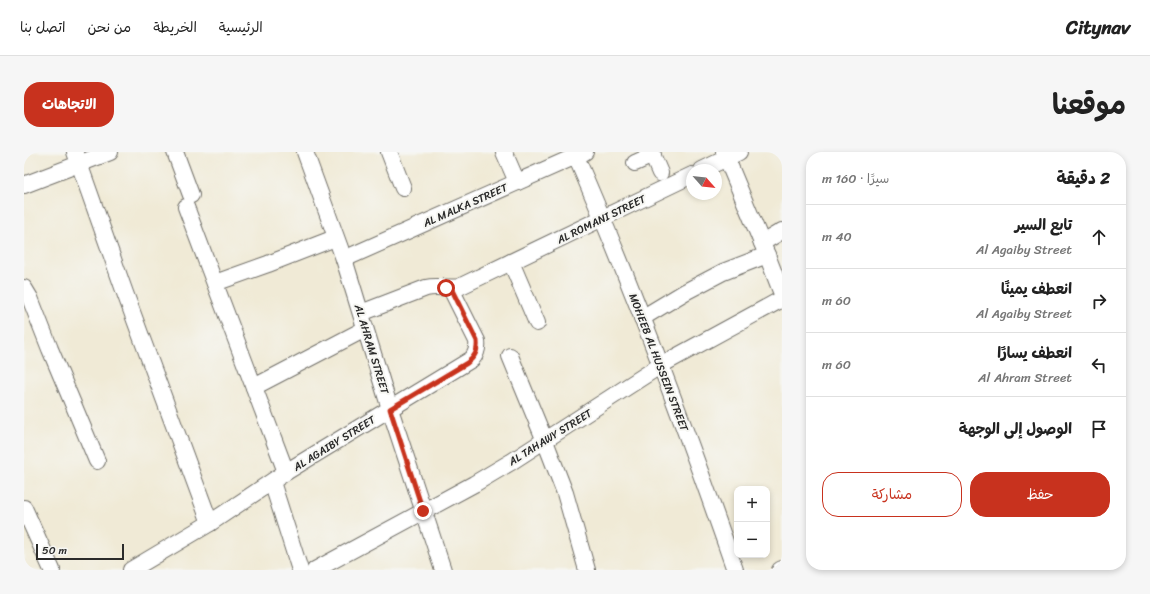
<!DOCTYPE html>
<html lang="ar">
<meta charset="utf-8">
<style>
:root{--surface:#fff;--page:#f6f6f6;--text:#222;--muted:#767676;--line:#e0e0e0;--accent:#c8321e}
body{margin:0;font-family:Sriracha,"Playpen Sans Arabic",sans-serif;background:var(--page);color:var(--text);direction:rtl}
.controls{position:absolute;right:12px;bottom:12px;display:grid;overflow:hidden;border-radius:8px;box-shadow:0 2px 6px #0003}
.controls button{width:36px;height:36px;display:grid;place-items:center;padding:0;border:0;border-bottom:1px solid var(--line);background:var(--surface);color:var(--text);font:20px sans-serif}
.compass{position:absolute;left:662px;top:12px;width:36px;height:36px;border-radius:50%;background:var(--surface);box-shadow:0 2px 6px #0003;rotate:117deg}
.scale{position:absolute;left:12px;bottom:10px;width:88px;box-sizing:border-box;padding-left:4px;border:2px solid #2b2b2b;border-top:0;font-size:11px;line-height:14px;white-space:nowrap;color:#2b2b2b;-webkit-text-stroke:3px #f6f6f2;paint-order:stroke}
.stop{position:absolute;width:12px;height:12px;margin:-9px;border:3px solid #c8321e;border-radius:50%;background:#fff}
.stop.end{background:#c8321e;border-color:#fff;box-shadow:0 1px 4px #0008}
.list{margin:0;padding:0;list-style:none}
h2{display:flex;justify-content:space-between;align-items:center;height:52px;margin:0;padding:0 16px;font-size:17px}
h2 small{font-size:13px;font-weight:400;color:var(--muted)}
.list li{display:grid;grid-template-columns:26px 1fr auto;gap:12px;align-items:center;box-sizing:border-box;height:64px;padding:0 16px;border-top:1px solid var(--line)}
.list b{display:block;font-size:15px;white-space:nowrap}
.list p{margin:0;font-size:13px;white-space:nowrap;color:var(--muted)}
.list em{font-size:13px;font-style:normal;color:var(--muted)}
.actions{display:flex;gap:8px;padding:12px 16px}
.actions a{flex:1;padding:9px 0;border:1px solid var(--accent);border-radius:16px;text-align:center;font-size:14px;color:var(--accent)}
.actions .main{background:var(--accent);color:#fff}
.icon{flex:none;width:22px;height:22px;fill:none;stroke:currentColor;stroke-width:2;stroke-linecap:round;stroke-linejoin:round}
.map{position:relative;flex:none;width:758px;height:418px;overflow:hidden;direction:ltr;border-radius:16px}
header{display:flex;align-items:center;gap:24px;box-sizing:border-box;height:56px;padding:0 20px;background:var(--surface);border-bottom:1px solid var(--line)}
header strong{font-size:19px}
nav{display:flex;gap:22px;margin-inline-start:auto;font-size:14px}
.intro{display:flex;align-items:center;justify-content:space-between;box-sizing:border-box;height:96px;padding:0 24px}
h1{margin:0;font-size:28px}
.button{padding:10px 18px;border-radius:16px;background:var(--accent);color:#fff;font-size:14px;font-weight:700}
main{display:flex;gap:24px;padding:0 24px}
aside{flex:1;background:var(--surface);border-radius:16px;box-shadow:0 2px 6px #0003}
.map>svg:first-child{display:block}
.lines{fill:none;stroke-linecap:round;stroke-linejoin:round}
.minor-casing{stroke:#706e67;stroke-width:18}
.minor{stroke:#fff;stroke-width:16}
.route{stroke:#c8321e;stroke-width:5}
.labels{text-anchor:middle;stroke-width:4;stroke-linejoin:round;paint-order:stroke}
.street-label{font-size:11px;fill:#2b2b2b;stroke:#f6f6f2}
</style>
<header>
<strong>Citynav</strong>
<nav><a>الرئيسية</a><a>الخريطة</a><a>من نحن</a><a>اتصل بنا</a></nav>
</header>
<div class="intro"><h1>موقعنا</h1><a class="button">الاتجاهات</a></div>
<main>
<aside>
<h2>2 دقيقة<small>سيرًا · 160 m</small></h2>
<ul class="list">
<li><svg class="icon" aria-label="ahead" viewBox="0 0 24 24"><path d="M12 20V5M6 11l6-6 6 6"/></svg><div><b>تابع السير</b><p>Al Agaiby Street</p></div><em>40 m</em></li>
<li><svg class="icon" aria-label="right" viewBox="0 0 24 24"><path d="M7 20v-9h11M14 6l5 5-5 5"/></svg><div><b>انعطف يمينًا</b><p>Al Agaiby Street</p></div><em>60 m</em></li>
<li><svg class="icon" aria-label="left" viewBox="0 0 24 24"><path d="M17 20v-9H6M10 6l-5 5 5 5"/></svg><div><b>انعطف يسارًا</b><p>Al Ahram Street</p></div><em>60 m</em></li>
<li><svg class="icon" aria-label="arrive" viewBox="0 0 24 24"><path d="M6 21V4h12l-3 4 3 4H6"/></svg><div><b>الوصول إلى الوجهة</b></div></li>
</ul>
<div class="actions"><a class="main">حفظ</a><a>مشاركة</a></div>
</aside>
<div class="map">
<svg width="758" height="418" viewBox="0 0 758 418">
<rect width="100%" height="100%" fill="#f6f6f2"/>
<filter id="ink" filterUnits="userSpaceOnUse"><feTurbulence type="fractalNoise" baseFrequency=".025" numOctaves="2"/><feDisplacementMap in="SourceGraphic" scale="8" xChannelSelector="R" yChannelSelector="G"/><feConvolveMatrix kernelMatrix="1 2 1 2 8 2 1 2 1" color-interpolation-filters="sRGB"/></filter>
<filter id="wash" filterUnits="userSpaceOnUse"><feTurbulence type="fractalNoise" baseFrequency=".012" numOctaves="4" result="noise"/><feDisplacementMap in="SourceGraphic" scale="16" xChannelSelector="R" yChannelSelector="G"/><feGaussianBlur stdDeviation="0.9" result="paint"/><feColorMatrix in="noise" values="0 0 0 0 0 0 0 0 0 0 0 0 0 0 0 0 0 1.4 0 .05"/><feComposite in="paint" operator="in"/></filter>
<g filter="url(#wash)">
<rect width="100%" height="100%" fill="#f0ead6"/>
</g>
<g filter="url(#ink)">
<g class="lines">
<defs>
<g id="minor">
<polyline points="51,0 101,141 186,371"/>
<polyline points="151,0 167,43"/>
<polyline points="281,0 320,107 366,257 419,418"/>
<polyline points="365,0 379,36"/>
<polyline points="480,0 493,30"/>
<path d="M 550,0 C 610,137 662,277 711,418"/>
<polyline points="627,0 636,21"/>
<polyline points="700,0 743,103 758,142"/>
<polyline points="611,11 629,3"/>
<polyline points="678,18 715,0"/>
<polyline points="0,33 86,0"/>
<polyline points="162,55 262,320"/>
<polyline points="738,91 758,79"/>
<polyline points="320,107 561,0"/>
<polyline points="487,110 513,171"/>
<polyline points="191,131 244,112 311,86"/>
<polyline points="0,136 6,146 26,197 73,309"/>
<path d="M 337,161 L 402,136 C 413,133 424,137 435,135 L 668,23"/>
<polyline points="618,166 661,140 699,120 743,103"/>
<polyline points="486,204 521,289 541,341 563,418"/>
<polyline points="230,235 341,177"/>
<polyline points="248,330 276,418"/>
<polyline points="0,356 28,418"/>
<path d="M 107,418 L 186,371 L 262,320 L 448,207 C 453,201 454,196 453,189 L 427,137"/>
<polyline points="291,418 450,332 487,310 637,213 758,147"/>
<polyline points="756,418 758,417"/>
</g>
</defs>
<use href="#minor" class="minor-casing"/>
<use href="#minor" class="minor"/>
</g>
</g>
<g class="lines" filter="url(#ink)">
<path class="route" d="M 399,359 L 366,257 L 443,211 C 451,205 454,199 453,189 L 427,136 L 422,136"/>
</g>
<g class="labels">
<g class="street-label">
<text transform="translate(441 53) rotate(-24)" y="4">AL MALKA STREET</text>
<text transform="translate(577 67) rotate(-26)" y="4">AL ROMANI STREET</text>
<text transform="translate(348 197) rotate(73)" y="4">AL AHRAM STREET</text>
<text transform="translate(635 210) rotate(69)" y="4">MOHEEB AL HUSSEIN STREET</text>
<text transform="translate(526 285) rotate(-32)" y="4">AL TAHAWY STREET</text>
<text transform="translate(310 291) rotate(-32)" y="4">AL AGAIBY STREET</text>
</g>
</g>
</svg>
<div class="controls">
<button>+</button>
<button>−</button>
</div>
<svg class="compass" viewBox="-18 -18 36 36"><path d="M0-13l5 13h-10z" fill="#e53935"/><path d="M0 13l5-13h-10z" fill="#767676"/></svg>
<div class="scale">50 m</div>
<div class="stop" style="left:422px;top:136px"></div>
<div class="stop end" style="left:399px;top:359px"></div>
</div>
</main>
